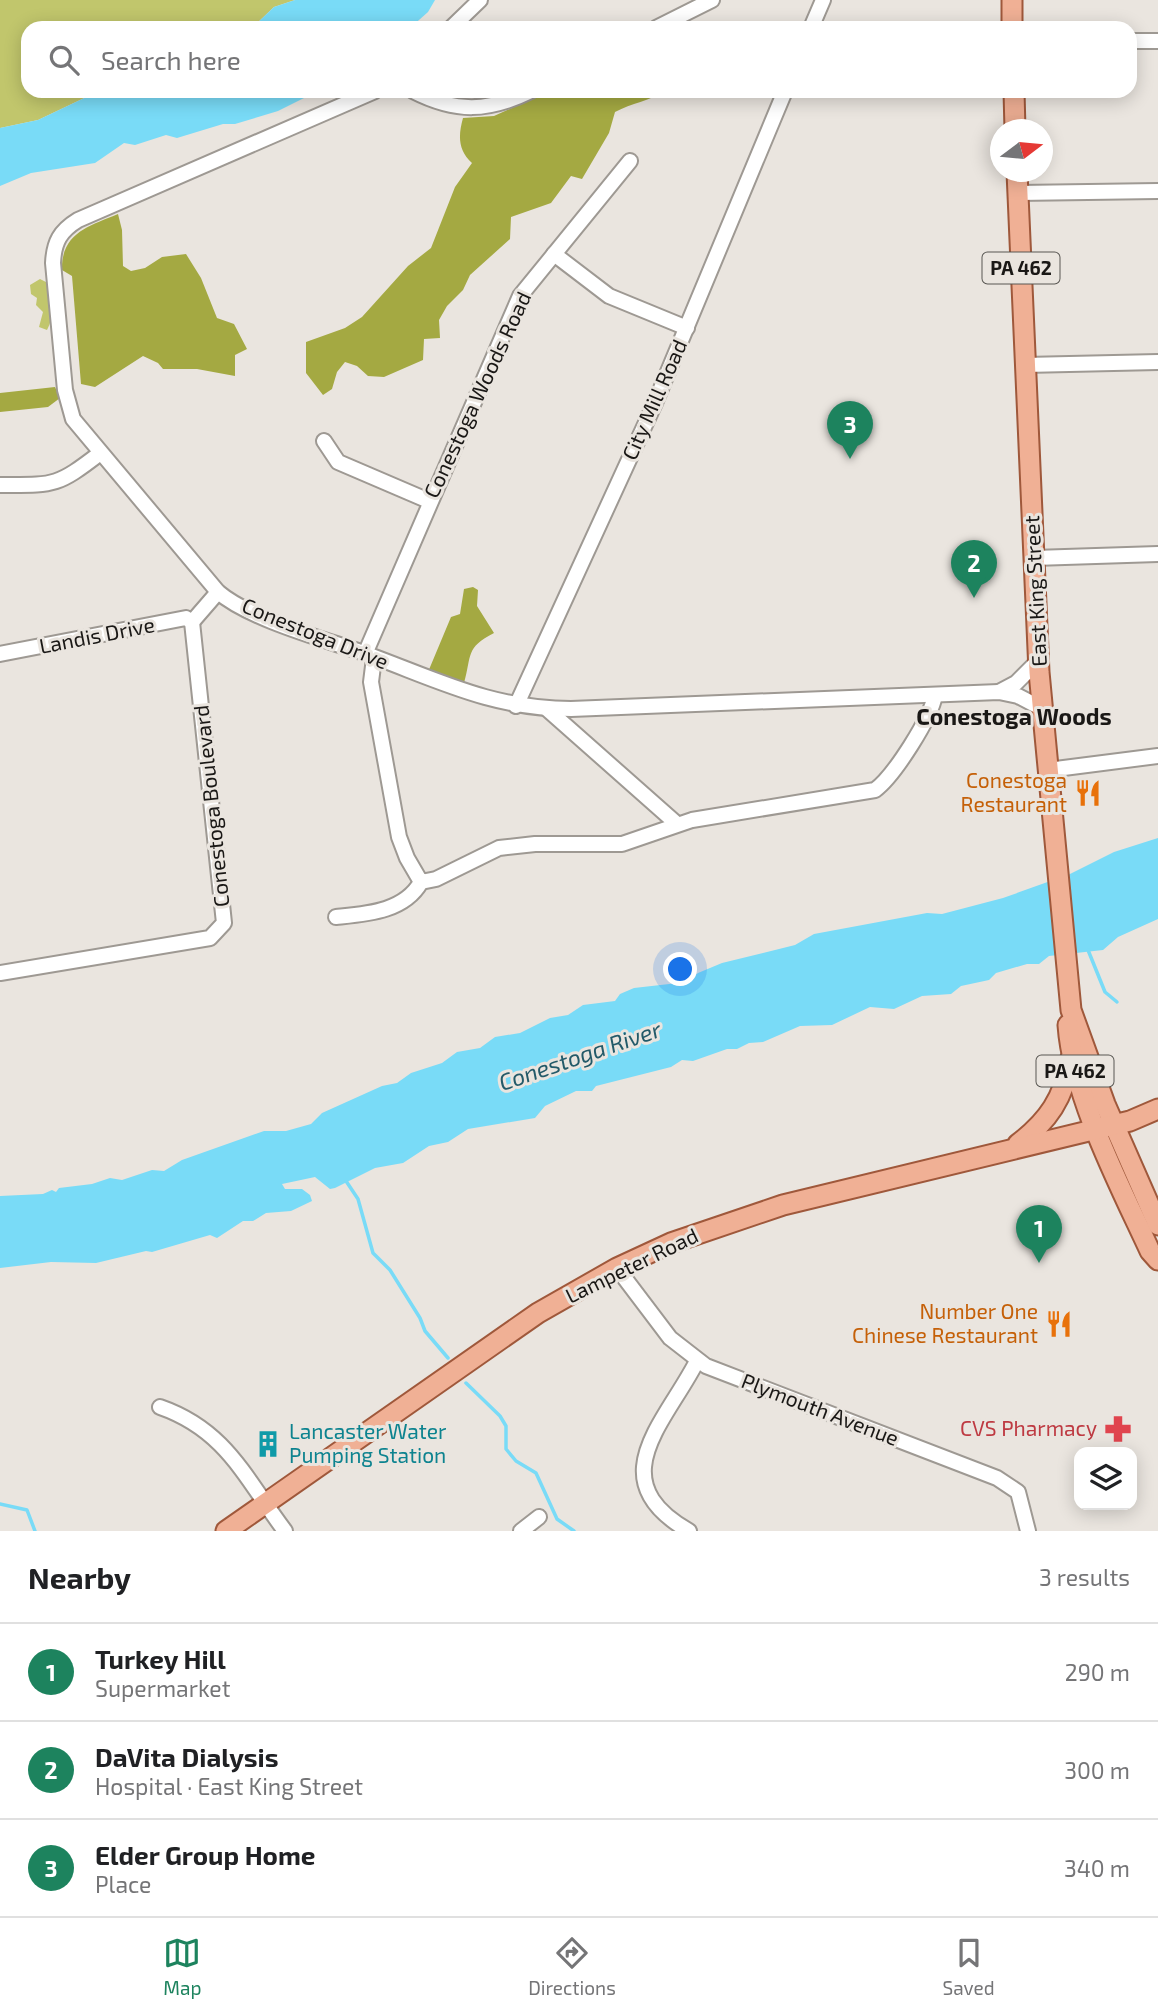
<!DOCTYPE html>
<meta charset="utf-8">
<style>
:root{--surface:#fff;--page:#f6f6f6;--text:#202124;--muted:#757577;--line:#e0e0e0;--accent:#1d835e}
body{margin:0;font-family:"Exo 2",sans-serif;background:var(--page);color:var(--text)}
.controls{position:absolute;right:21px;bottom:21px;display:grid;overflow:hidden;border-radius:14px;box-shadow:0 4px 18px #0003}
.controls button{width:63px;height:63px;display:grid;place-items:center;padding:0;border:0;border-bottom:2px solid var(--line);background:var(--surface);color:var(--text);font:35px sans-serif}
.compass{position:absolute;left:990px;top:119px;width:63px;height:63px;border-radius:50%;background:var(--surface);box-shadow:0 4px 18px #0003;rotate:74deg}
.you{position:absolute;left:681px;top:970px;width:24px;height:24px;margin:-18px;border:5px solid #fff;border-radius:50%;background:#1a73e8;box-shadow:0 0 0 10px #1a73e833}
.badge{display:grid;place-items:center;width:46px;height:46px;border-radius:50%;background:var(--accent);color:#fff;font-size:23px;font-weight:700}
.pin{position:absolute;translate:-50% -58px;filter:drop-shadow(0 2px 4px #0008)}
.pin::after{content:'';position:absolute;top:37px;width:24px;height:21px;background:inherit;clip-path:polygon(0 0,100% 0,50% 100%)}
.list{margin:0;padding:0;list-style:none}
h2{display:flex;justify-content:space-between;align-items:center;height:91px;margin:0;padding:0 28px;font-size:30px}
h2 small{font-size:23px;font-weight:400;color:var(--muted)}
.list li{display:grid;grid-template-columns:46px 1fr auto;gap:21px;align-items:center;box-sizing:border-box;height:98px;padding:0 28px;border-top:2px solid var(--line)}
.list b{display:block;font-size:26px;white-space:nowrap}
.list p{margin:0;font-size:23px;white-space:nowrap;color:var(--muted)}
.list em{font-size:23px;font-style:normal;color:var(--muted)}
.icon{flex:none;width:38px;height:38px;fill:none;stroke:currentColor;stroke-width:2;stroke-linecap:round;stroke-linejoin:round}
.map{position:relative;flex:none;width:1158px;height:1531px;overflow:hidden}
.search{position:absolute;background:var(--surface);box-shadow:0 4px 18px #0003;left:21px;right:21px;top:21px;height:77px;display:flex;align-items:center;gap:18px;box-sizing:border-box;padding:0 24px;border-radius:21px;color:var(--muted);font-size:26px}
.sheet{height:385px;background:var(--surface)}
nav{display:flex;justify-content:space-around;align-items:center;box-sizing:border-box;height:98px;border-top:2px solid var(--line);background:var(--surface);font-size:19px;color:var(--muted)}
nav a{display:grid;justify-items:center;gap:4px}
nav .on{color:var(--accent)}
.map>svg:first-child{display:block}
.green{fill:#c1c66c}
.forest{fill:#a4a942}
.water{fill:#79dbf7}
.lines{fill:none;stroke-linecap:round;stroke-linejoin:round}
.stream{stroke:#79dbf7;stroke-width:3.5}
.minor-casing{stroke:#9e9993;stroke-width:18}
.major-casing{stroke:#9f583b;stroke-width:23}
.minor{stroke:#fff;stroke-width:14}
.major{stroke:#f0b095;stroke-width:19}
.labels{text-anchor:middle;stroke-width:6;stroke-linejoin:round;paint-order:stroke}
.shield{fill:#eae5df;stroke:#585652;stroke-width:2}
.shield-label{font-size:19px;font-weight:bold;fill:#1a1816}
.street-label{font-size:21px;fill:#1a1816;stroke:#eae5df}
.food-label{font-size:21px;fill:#c56008;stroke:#eae5df;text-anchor:end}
.health-label{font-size:21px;fill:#be3a42;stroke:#eae5df;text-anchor:end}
.culture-label{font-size:21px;fill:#0d838f;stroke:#eae5df;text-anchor:start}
.neighbourhood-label{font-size:23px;font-weight:bold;fill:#1a1816;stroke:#eae5df}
.water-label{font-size:23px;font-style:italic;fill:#235a69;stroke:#eae5df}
</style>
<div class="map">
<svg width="1158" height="1531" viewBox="0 0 1158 1531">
<rect width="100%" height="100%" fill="#eae5df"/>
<g class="green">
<polygon points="0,0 295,0 274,7 252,28 28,28 28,91 99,91 38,120 0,128"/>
<path d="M 40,279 L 46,282 C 51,299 56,314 47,330 L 39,327 L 43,312 L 36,305 L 37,298 L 31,294 L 30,285 Z"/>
</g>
<g class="forest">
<path d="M 549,91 L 665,91 C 649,101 632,103 615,112 L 609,133 L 582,179 L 571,176 L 551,203 L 511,217 L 510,239 L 470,275 L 463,290 L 447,306 L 439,320 L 440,338 L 424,339 L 423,360 L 384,377 L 368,376 L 357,366 L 345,362 L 337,372 L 332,389 L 323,395 L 306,373 L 306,342 L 345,328 L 362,317 L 408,266 L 431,248 L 455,187 L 472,163 C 458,150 458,136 463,118 L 494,116 Z"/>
<path d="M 118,214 L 122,230 L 123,266 L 131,271 L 145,268 L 162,257 L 186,254 L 201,278 L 217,318 L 234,324 L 247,349 L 235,355 L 235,376 L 197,369 L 163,369 L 158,363 L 143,356 L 95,387 L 81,384 L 72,276 L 62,270 C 61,233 89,226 118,214 Z"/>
<polygon points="55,387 60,398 48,407 0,412 0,393"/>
<path d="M 473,587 L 478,590 L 477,606 L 494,633 C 465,648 472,655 464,683 L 458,685 L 428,672 L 451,617 L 460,614 L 464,589 Z"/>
</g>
<g class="water">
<polygon points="295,0 435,0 428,12 410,28 252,28 274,7"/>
<polygon points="99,91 318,91 278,111 235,124 223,124 177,138 166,135 135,145 124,143 95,163 31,173 0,186 0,128 38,120"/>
<polygon points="1158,838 1158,919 1118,937 1103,950 1049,956 1039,964 1027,964 996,973 989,980 961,986 951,994 922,996 894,1009 870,1007 832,1025 800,1026 763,1042 749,1043 737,1049 727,1049 693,1061 682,1060 671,1067 596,1086 592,1091 576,1091 545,1106 535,1118 468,1129 448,1142 429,1146 403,1163 375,1168 335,1188 330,1189 315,1177 282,1184 285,1189 302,1189 310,1195 312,1201 291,1211 266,1213 253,1221 243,1221 217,1238 210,1235 152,1252 146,1251 96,1263 51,1262 0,1268 0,1196 43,1194 52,1190 56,1192 59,1188 92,1184 110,1178 122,1180 152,1170 164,1171 182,1160 264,1131 286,1131 311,1124 322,1113 382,1086 397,1083 411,1073 442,1063 457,1052 480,1048 495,1037 520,1033 550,1018 568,1015 583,1005 615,1001 620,994 634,988 687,982 698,973 722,963 795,945 814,934 927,913 942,914 1003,898 1070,874 1114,852"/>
</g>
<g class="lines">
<g class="stream">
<polyline points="1088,950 1105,992 1117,1002"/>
<polyline points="346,1181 358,1199 373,1253 390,1270 420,1318 425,1331 448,1358"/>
<polyline points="466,1383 500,1416 506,1426 506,1449 516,1461 536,1473 557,1519 574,1531"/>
<polyline points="0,1504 27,1510 35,1531"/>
</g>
<defs>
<g id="minor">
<polyline points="451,28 480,0"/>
<polyline points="656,28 712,0"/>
<polyline points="811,28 823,0"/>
<polyline points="1130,41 1158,41"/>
<path d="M 375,91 L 78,220 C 60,231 54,242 53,263 L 65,390 L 73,419 L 218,592 C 250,619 320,638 361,652 C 434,678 490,709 571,709 L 999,692 L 1018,696 L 1043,709"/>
<path d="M 413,91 C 456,113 488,112 531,91"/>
<polyline points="1018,193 1158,191"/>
<polyline points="554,254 609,296 687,328"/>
<polyline points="1025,365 1158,362"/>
<polyline points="324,441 338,462 429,501"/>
<path d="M 0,485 C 54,485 56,487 99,454"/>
<polyline points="1034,558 1158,554"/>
<polyline points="192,622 218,592"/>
<polyline points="0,654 186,618 192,622"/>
<polyline points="365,654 520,296 630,161"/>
<path d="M 374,658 L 371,682 L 399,837 L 407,858 L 421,882 L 436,879 L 499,848 L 535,844 L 622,844 L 692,820 L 875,790 C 894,776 931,718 935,695"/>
<polyline points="999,692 1016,683 1039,660"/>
<polyline points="516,706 655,403 785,91"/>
<polyline points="547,709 677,824"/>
<polyline points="1048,770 1158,756"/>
<path d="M 336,917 C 366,914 404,912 421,882"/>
<polyline points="0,973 210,938 224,923 192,622"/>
<polyline points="617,1268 670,1338 706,1366 997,1478 1018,1492 1028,1531"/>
<path d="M 160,1407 C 226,1430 245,1478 285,1531"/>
<polyline points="521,1531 539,1517"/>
<path d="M 689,1531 C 599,1480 666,1422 697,1361"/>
</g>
<g id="major">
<polyline points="1012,0 1012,28"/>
<polyline points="1014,91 1015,130"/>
<polyline points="1017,172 1039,672 1071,1010 1105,1104 1158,1225"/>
<path d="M 1068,1025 C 1073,1096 1119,1184 1150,1251 L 1158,1260"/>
<path d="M 1018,1144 C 1048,1121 1064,1098 1070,1060"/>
<polyline points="226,1531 538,1313 617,1268 671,1243 783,1205 1130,1121 1158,1109"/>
</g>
</defs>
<use href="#minor" class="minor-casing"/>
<use href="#major" class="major-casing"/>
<use href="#minor" class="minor"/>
<use href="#major" class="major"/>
</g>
<defs>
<symbol id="restaurant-bare" viewBox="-9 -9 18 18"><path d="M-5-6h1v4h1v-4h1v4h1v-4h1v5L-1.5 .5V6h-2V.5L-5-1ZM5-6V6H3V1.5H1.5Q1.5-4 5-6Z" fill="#e8710a" stroke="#eae5df" stroke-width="2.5" paint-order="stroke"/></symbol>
<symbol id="pharmacy-bare" viewBox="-9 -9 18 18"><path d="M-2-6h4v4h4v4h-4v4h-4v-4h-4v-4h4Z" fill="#e0444e" stroke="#eae5df" stroke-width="2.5" paint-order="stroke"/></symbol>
<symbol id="building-bare" viewBox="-9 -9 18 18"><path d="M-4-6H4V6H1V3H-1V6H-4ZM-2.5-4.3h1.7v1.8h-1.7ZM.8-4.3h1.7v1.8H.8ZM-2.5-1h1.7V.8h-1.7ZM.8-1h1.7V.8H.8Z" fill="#0f9aa8" stroke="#eae5df" stroke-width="2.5" paint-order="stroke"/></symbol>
</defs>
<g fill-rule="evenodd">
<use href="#restaurant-bare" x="1069" y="774" width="38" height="38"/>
<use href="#restaurant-bare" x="1040" y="1305" width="38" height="38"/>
<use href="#pharmacy-bare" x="1099" y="1410" width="38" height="38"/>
<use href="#building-bare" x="249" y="1425" width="38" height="38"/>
</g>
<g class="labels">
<g class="shield">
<rect x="982.5" y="252.5" width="77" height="31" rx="5"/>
<rect x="1036.5" y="1055.5" width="77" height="31" rx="5"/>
</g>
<g class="shield-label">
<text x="1021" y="275">PA 462</text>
<text x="1075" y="1078">PA 462</text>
</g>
<g class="street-label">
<text transform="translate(478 395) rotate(-65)" y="7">Conestoga Woods Road</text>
<text transform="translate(655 400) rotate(-66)" y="7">City Mill Road</text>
<text transform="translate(1036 591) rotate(-93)" y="7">East King Street</text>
<text transform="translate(315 634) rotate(22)" y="7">Conestoga Drive</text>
<text transform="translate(97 636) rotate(-11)" y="7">Landis Drive</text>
<text transform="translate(212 806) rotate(-96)" y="7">Conestoga Boulevard</text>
<text transform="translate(632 1266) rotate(-26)" y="7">Lampeter Road</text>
<text transform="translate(820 1410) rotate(21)" y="7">Plymouth Avenue</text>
</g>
<g class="food-label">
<text x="1067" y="788">Conestoga<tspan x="1067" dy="24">Restaurant</tspan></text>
<text x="1038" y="1319">Number One<tspan x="1038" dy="24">Chinese Restaurant</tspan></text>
</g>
<g class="health-label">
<text x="1097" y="1436">CVS Pharmacy</text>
</g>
<g class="culture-label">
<text x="289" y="1439">Lancaster Water<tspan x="289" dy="24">Pumping Station</tspan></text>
</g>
<g class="neighbourhood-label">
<text x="1014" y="725">Conestoga Woods</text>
</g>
<g class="water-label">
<text transform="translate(580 1056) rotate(-19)" y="8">Conestoga River</text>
</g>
</g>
</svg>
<div class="controls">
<button><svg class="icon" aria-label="layers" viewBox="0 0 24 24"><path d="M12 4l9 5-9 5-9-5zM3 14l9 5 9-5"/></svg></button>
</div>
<svg class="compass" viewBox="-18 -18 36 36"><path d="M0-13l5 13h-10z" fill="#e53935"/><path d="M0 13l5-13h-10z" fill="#757577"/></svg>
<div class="you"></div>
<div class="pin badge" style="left:1039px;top:1263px">1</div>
<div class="pin badge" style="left:974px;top:598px">2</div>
<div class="pin badge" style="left:850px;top:459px">3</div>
<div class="search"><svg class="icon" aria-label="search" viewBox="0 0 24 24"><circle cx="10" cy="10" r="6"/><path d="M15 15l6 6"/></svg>Search here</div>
</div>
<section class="sheet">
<h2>Nearby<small>3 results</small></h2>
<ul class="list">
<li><span class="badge">1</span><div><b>Turkey Hill</b><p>Supermarket</p></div><em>290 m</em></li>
<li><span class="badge">2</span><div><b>DaVita Dialysis</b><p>Hospital · East King Street</p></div><em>300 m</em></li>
<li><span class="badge">3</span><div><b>Elder Group Home</b><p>Place</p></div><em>340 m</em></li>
</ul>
</section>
<nav>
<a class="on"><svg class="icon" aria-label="map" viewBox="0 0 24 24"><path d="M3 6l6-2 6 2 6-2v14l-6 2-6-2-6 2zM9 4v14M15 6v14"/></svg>Map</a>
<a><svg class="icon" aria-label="directions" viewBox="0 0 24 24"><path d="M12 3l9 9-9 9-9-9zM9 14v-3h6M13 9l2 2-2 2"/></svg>Directions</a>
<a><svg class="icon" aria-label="saved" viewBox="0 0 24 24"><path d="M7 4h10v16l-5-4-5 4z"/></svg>Saved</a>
</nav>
